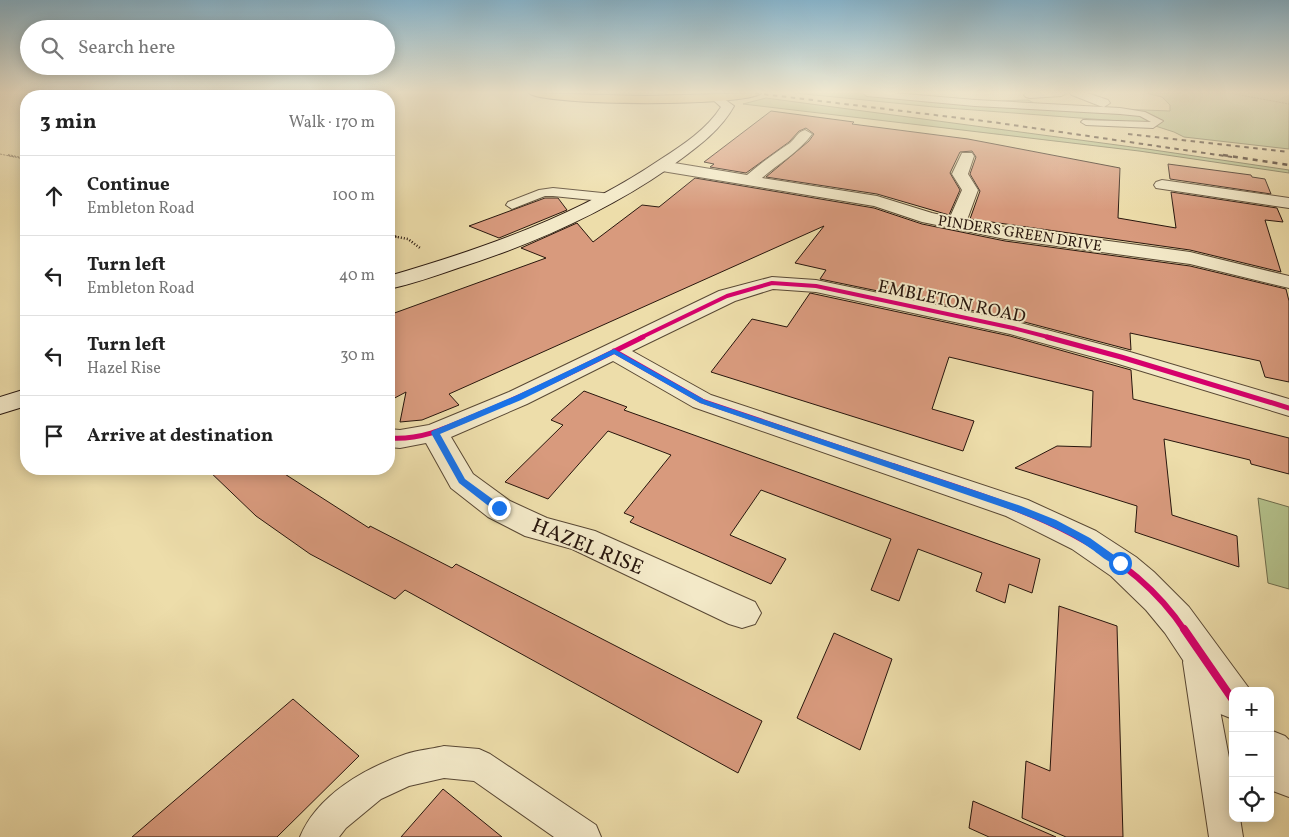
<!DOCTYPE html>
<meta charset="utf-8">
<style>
:root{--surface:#fff;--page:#f6f6f6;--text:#222;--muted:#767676;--line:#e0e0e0}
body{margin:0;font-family:Vollkorn,serif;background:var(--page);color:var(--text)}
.controls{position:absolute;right:15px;bottom:15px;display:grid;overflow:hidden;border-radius:10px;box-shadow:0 2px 12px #0003}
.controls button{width:45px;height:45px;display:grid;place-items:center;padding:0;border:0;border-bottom:1px solid var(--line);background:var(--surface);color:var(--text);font:25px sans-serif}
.stop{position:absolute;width:15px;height:15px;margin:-11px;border:4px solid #1a73e8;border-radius:50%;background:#fff}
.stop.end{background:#1a73e8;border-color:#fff;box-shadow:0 1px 5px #0008}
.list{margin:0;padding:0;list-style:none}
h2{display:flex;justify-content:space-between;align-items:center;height:65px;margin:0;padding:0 20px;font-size:21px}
h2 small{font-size:16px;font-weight:400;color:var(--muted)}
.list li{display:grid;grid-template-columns:32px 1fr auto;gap:15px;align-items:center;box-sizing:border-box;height:80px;padding:0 20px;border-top:1px solid var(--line)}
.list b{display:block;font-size:19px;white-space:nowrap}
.list p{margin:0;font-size:16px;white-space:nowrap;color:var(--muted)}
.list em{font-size:16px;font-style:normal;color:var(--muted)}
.icon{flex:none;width:28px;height:28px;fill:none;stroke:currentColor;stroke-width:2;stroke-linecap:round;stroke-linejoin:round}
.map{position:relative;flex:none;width:1289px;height:837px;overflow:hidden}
.search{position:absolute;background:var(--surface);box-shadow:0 2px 12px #0003;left:20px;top:20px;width:375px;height:55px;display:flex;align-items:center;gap:12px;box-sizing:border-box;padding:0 18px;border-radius:28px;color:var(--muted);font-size:19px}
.panel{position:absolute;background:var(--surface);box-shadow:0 2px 12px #0003;left:20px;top:90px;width:375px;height:385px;border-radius:20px}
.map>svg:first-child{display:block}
.green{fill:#b4c28c;stroke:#6e6c4c}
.building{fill:#d89a7d;stroke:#28160d}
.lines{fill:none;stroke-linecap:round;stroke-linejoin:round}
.service-casing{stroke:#594834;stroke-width:2}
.minor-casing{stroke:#594834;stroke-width:2}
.secondary-casing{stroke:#28160d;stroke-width:2}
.primary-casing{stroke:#28160d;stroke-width:2}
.path-far2{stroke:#28160d;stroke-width:1;stroke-dasharray:0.5 1;stroke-linecap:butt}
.path-far1{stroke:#28160d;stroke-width:2;stroke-dasharray:0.5 1;stroke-linecap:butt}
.path{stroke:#28160d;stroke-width:2.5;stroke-dasharray:1 2;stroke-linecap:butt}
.service{fill:#f3e9c8;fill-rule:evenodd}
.minor{fill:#f3e9c8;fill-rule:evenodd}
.secondary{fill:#f3e9c8;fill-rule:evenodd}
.primary{fill:#e6be75;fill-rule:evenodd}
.rail-far1{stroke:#28160d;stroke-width:2;stroke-dasharray:4.5 4.5;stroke-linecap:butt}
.rail{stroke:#28160d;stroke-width:2.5;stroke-dasharray:5 5;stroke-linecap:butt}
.cycleway-far3-casing{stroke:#f3e9c8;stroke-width:6}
.cycleway-far2-casing{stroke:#f3e9c8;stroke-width:8}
.cycleway-far1-casing{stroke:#f3e9c8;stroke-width:9}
.cycleway-casing{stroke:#f3e9c8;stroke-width:11}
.cycleway-far3{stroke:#d6006c;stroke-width:4}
.cycleway-far2{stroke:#d6006c;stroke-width:5}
.cycleway-far1{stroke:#d6006c;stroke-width:6}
.cycleway{stroke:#d6006c;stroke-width:8}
.route{fill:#1a73e8}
.labels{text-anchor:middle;stroke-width:4;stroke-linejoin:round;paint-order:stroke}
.far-street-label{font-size:15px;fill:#28160d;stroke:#f3e9c8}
.street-label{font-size:18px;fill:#28160d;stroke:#f3e9c8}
.near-street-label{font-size:21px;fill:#28160d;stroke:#f3e9c8}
</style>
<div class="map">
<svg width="1289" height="837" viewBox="0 0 1289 837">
<rect width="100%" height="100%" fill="#edddaa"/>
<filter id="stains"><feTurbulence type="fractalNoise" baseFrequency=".004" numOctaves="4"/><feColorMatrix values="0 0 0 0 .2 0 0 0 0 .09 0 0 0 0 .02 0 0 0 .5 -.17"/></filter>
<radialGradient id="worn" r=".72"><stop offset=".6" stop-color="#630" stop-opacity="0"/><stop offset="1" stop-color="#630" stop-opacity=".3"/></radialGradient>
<g class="green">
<path d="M 568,93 L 654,93 L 672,95 L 728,93 C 675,99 621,97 568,93 Z"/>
<polygon points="795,93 883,93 991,101 1028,100 1040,106 1170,111 1170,105 1162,97 1146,93 1289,93 1289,149 1184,137 1174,132 1146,123 934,107"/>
<polygon points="766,98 1147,149 1289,170 1289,173 1139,151 743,104"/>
<polygon points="1258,498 1289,507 1289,589 1268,583"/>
</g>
<g class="building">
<polygon points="771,111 854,122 852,124 968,139 1120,168 1118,218 1176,228 1171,192 1277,208 1283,222 1265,220 1281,272 1190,250 970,219 980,191 970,174 976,157 972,151 960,152 950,173 960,190 949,215 877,194 766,177 809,141 814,134 806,128 799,131 789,142 746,173 710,167 714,164 704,162"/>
<polygon points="1168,164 1251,175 1252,177 1265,179 1271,194 1170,179"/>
<polygon points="695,178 874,208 922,224 1005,241 1190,266 1286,289 1289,301 1289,382 1265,377 1260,361 1130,333 1131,350 1013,319 820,279 826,270 795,263 824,226 449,394 459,405 422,420 400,422 406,392 389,401 389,315 546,258 521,248 577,223 593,242 642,205 659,207"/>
<polygon points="545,198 558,198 567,210 499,238 469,226"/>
<polygon points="810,293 1010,336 1131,370 1133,399 1289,438 1289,474 1251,464 1250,460 1164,439 1172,515 1237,536 1239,567 1135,532 1137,506 1015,468 1057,446 1091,447 1093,391 949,357 932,409 974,421 963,451 711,372 752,319 787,327"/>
<polygon points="584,391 627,407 624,410 1040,559 1032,593 1009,584 1005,603 976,591 982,573 918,549 899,601 871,590 891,539 761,490 730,535 786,559 771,584 630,522 634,517 624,513 671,455 608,431 548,499 505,482 563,425 551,420"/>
<polygon points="207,469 277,469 369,528 370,526 452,568 456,564 762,721 738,773 405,590 395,599 310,554 256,516"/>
<polygon points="1059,606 1117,626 1123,837 1066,837 1022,818 1026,761 1050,771"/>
<polygon points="834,633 892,659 860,750 797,718"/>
<polygon points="293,699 359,756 277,837 132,837"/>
<polygon points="443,789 502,837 401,837"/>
<polygon points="973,801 1056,837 989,837 969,828"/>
</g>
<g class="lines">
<defs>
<g id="service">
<polygon points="863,93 894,93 975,100 1120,108 1145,112 1163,121 1153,128 1086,125 1081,122 1083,120 1151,122 1140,116 1120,114 975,106 867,96"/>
<polygon points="553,188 612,194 618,198 612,202 553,196 545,196 512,209 506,205 508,202 539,190"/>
<polygon points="1197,649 1207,653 1211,662 1233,779 1233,818 1240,818 1243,837 1209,837 1183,662 1187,653"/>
<path d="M 444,746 L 479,749 L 490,754 L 596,825 L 601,837 L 554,837 L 474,781 L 444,778 L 409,786 L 381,799 L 346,828 L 339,837 L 300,837 C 317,795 365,768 406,754 C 418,750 432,749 444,746 Z"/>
</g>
<g id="minor">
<polygon points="1026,93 1067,93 1061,96 1030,98 1026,97 1024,95"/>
<polygon points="1070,93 1087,93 1108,100 1110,103 1104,107 1100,106 1072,95"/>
<path d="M 805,130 L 812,134 C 800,151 778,164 762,178 L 877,196 L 932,213 L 950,217 L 962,190 L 952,174 L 962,153 L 972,153 L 974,156 L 968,174 L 978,190 L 967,220 L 1005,227 L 1190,252 L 1289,276 L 1289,288 L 1190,264 L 1005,239 L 922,222 L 874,206 L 662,171 L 657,169 L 654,166 L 657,163 L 662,161 L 747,175 C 761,163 775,153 790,143 C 796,138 797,132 805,130 Z"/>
<polygon points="1162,180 1289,198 1289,208 1156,188 1154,185 1156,182"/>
<polygon points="772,277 816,280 1013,321 1130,352 1289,399 1289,416 1112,362 1010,334 816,292 773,289 735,301 632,351 711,395 1028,500 1096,531 1136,557 1154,572 1189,607 1248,687 1249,691 1233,691 1233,719 1218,713 1165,633 1146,610 1111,576 1072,549 1006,516 693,407 613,361 527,404 451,437 473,474 510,501 547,518 595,531 755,602 761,613 755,624 742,628 729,624 572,549 525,536 488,517 451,488 426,443 400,448 389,447 389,429 400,430 429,425 509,392 719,291"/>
<polygon points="1270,730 1285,736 1289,740 1289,797 1273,791 1270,787"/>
</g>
<g id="secondary">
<path d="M 717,94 L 734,106 C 719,133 693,150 669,168 C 604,213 533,244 458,268 C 435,276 412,284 389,289 L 389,276 C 485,248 577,216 661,159 C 683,145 707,129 721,107 L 711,98 Z"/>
<polygon points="26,389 26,406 0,414 0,397"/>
</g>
<path id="primary" d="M 529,93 L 645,96 L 761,93 C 748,107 541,106 529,93 Z"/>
</defs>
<use href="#service" class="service-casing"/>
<use href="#minor" class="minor-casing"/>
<use href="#secondary" class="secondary-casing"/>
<use href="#primary" class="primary-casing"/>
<g class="path-far2">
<polyline points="1229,93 1289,104"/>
<polyline points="0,154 14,157"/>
</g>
<g class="path-far1">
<polyline points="8,155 26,159"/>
<polyline points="389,235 398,237"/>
</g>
<polyline class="path" points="392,236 408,239 420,248"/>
<use href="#service" class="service"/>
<use href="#minor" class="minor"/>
<use href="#secondary" class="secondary"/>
<use href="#primary" class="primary"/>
<g class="rail-far1">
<polyline points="755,93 992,122 1232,157"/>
<polyline points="1128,134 1289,152"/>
</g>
<polyline class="rail" points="1223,155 1289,165"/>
<defs>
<polyline id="cycleway-far3" points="640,338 727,296 772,283 816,286 1013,328 1052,338"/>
<g id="cycleway-far2">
<polyline points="1047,337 1121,357 1289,408"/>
<polyline points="614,351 702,401 897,467"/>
<path d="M 389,438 C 423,441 453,425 484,412 C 538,390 590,363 643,337"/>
</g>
<path id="cycleway-far1" d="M 893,466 C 998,502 1120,532 1185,631"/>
<polyline id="cycleway" points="1184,629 1233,700"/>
</defs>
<use href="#cycleway-far3" class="cycleway-far3-casing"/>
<use href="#cycleway-far2" class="cycleway-far2-casing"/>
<use href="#cycleway-far1" class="cycleway-far1-casing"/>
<use href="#cycleway" class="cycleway-casing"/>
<use href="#cycleway-far3" class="cycleway-far3"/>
<use href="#cycleway-far2" class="cycleway-far2"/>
<use href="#cycleway-far1" class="cycleway-far1"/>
<use href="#cycleway" class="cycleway"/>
</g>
<linearGradient id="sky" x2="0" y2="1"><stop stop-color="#88b7d0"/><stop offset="0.44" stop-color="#f7f0d9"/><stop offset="1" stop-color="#f7f0d9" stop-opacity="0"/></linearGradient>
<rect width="1289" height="210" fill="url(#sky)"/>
<path class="route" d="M 614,349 L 705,400 L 1021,506 L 1056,520 L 1090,538 L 1125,563 L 1123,565 C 1113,568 1098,553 1090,548 C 1067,532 1040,521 1014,511 L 700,403 L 614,354 L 521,400 L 440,434 L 465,479 L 502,506 L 502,511 L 495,511 L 459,483 L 431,433 L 432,431 L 515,396 Z"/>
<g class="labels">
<g class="far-street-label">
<text transform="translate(1020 233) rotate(9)" y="5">PINDERS GREEN DRIVE</text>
</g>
<g class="street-label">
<text transform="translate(952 301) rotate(12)" y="6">EMBLETON ROAD</text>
</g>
<g class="near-street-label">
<text transform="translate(588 546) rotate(22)" y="7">HAZEL RISE</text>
</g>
</g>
<rect width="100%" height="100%" filter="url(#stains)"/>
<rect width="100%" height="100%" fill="url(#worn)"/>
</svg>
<div class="controls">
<button>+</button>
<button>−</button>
<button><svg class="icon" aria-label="locate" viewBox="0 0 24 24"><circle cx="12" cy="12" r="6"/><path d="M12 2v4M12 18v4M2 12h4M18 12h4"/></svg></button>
</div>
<div class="stop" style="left:1120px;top:563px"></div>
<div class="stop end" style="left:499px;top:508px"></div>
<div class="search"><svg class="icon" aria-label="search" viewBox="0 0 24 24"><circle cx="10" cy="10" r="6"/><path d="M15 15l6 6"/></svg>Search here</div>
<section class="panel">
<h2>3 min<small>Walk · 170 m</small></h2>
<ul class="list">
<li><svg class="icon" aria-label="ahead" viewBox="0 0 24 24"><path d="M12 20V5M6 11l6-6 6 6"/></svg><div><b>Continue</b><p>Embleton Road</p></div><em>100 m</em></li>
<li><svg class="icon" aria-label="left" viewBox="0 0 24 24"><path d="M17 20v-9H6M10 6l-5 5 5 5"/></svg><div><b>Turn left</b><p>Embleton Road</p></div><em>40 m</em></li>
<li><svg class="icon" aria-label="left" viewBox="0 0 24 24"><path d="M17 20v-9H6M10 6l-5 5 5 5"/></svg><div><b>Turn left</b><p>Hazel Rise</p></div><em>30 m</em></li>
<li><svg class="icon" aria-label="arrive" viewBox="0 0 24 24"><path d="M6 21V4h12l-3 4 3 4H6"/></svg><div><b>Arrive at destination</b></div></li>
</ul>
</section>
</div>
